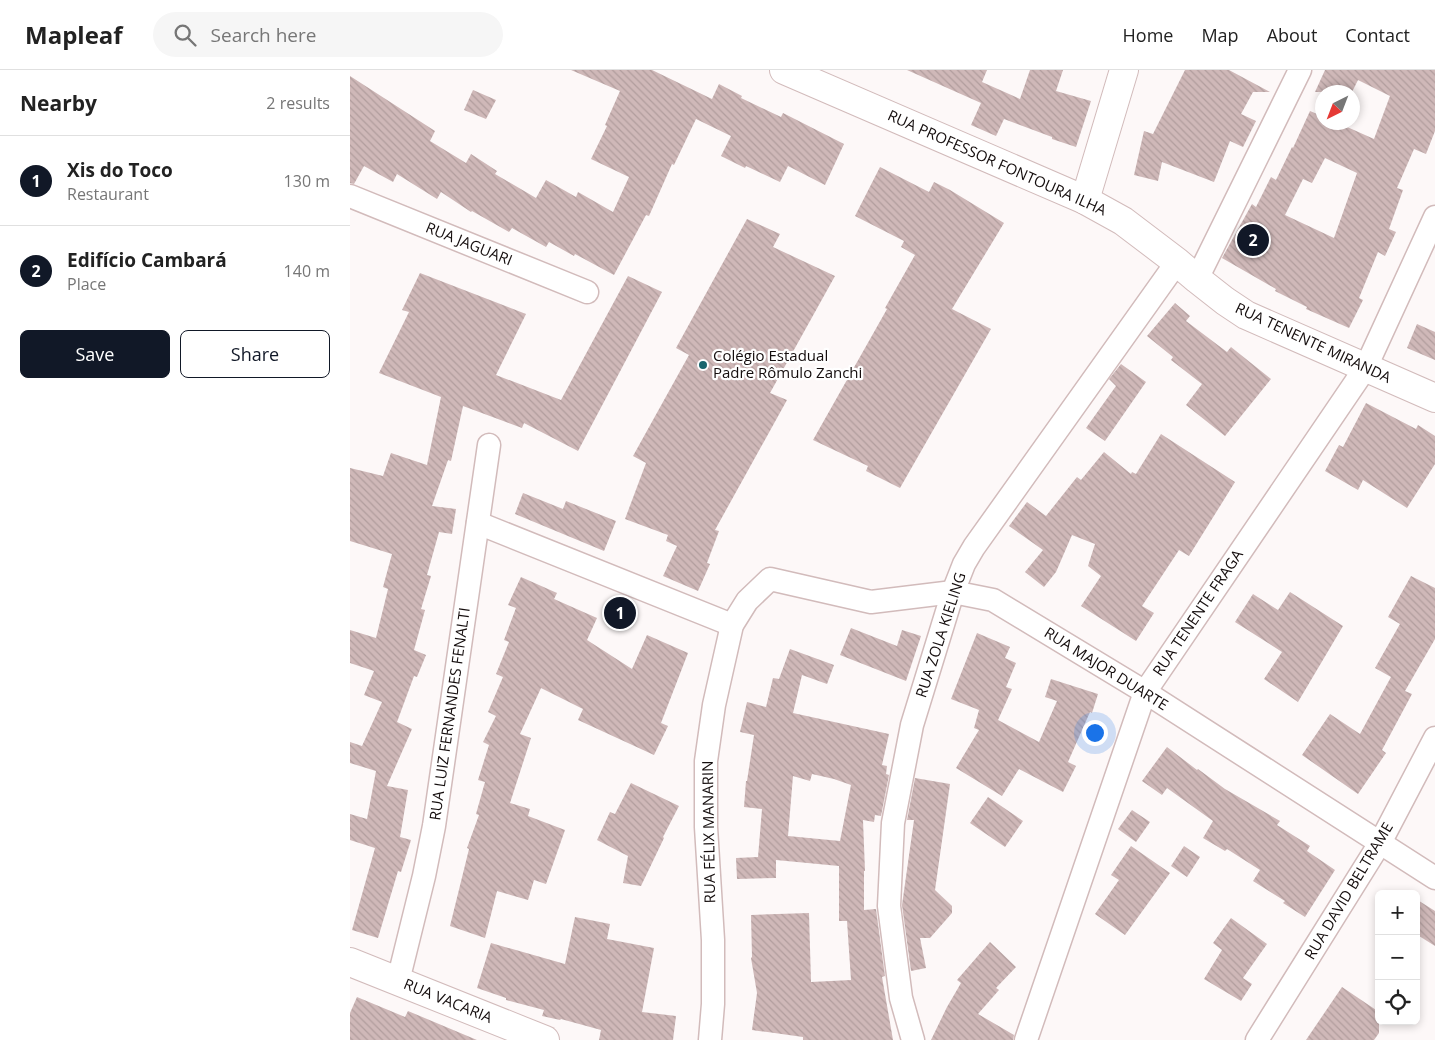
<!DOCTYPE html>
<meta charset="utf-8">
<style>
:root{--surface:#fff;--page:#f6f6f6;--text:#222;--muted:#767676;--line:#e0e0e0;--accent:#111827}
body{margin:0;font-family:"Open Sans",sans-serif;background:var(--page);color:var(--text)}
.controls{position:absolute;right:15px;bottom:15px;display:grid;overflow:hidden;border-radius:8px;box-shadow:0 2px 8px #0003}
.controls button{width:45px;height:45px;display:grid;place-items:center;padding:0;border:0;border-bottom:1px solid var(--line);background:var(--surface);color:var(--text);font:25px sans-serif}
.compass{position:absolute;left:965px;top:15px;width:45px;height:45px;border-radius:50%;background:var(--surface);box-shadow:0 2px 8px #0003;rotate:222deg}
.you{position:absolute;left:744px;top:662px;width:18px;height:18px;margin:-12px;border:4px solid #fff;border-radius:50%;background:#1a73e8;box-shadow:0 0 0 8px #1a73e833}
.badge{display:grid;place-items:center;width:32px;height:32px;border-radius:50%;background:var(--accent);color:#fff;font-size:16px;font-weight:700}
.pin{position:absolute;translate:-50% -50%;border:2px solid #fff;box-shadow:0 1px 5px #0006}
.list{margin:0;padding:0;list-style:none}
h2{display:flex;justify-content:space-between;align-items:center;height:65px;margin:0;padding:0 20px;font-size:21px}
h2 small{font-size:16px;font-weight:400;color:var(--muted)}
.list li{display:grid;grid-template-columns:32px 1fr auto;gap:15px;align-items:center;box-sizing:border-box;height:90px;padding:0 20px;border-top:1px solid var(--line)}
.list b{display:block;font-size:19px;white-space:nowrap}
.list p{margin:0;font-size:16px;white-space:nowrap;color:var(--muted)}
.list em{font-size:16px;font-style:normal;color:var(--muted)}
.actions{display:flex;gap:10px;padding:15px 20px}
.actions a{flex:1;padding:11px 0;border:1px solid var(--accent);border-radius:8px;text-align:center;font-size:18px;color:var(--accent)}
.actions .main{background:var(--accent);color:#fff}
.icon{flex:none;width:28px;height:28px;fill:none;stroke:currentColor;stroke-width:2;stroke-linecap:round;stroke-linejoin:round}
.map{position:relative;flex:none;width:1085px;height:970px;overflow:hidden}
header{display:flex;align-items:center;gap:30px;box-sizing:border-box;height:70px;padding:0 25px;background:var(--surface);border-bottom:1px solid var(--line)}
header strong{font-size:24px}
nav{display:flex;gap:28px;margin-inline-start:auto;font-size:18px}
.search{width:350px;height:45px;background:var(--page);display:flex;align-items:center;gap:12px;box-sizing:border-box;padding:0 18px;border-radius:28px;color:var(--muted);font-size:19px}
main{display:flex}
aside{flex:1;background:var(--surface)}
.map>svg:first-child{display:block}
.building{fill:url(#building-back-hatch);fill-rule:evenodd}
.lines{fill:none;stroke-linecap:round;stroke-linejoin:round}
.street-casing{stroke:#d2bbbb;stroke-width:25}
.secondary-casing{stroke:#d2bbbb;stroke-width:30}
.street{stroke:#fff;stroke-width:22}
.secondary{stroke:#fff;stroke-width:28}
.poi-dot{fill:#18656d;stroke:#fff;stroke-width:2}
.labels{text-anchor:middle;stroke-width:4.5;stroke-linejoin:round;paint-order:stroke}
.street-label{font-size:15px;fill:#140d0d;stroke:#fff}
.poi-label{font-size:15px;fill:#140d0d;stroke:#fff;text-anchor:start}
</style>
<header>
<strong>Mapleaf</strong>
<div class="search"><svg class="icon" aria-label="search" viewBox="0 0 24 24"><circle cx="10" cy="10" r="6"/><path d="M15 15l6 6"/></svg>Search here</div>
<nav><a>Home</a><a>Map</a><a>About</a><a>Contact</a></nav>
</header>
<main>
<aside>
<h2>Nearby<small>2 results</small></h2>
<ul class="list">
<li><span class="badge">1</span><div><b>Xis do Toco</b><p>Restaurant</p></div><em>130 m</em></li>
<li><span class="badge">2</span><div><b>Edifício Cambará</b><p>Place</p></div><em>140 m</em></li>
</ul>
<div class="actions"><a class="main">Save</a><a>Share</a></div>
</aside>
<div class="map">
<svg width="1085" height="970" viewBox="0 0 1085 970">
<defs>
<pattern id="building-back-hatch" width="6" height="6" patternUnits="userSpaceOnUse" patternTransform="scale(1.25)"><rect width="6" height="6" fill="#cfb8b8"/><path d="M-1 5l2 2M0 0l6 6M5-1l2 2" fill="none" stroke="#b19d9d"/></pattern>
</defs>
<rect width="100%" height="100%" fill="#fdf8f8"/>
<g class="building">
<polygon points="221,0 302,0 362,29 369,14 392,26 391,28 431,47 433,43 494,74 475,115 438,96 430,112 396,96 395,98 371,86 381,66 346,49 324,95 322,94 299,146 296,145 264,205 225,184 224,186 199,172 196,177 162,158 159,162 122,141 121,142 91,122 87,129 47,104 43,112 14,96 4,114 0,113 0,6 85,61 80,71 116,93 121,84 147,101 145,104 186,128 196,110 226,127 228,122 263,142 279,107 241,89 257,56 255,55 270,21"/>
<polygon points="557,0 637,0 632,12 670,29 680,0 713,0 706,21 741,31 726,77 702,69 702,67 654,49 646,66 621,55 631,33"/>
<polygon points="835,0 879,0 920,22 903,22 891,44 906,51 893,77 880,71 864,112 812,92 808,111 784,105 794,61 803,64"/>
<path d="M 975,0 L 1085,0 L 1085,61 L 1076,84 L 1064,79 L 1047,118 L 1053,120 L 1039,159 L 1046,162 L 1035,186 L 1028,182 L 1009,228 L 1013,230 L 999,258 L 956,239 L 957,237 L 925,221 L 926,219 L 872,188 L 902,134 L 906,137 L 921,107 L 926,110 L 942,77 L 943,78 L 960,41 L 972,46 L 972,52 L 986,52 L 1024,69 L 1040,26 L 1008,10 L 1002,22 L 965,22 ZM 975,88 L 1007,103 L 984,168 L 935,145 L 953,109 L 962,113 Z"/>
<polygon points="123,20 146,30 136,49 114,40"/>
<polygon points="530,97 579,122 584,112 600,120 654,153 602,239 641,259 550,418 516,401 518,396 463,370 537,239 535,238 565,185 551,177 554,171 505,146"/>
<polygon points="397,149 430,164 423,177 485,206 420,323 437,330 365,460 369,461 357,493 360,494 348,521 313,506 327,476 316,471 318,465 275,449 296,393 283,386 339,285 326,278"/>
<polygon points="70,203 176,244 146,305 211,330 278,206 312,222 228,381 174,353 172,358 113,336 101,391 98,390 82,436 106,439 102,464 89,462 77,505 81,506 71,539 75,540 64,580 76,585 67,607 64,606 47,652 62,659 37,716 58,720 50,767 61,770 51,802 48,801 28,868 2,860 25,778 0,770 0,744 17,749 26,701 0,693 0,672 12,676 32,632 14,625 24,601 0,593 0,560 26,568 38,519 33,517 42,484 0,471 0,398 33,406 41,383 77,395 91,327 29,303 59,242 52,240"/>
<polygon points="825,233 840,246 836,251 877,282 881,277 921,309 875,366 836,335 852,314 821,290 823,287 797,266"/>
<polygon points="1067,254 1085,262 1085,290 1057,278"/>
<polygon points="771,294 796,312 755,371 736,358 766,316 759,309"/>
<polygon points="1016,333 1066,359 1068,355 1085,366 1085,394 1057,438 1013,410 1008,420 975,401 989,375 993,377"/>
<polygon points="811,364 885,412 839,486 829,480 792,536 804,543 786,571 731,536 751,506 738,496 745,474 722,465 706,502 694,517 675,502 693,480 659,456 677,432 696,446 727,407 731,410 754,382 781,404 782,402 786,404"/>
<polygon points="173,423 213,439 216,431 266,451 254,481 165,444"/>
<polygon points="1061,506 1085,518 1085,569 1055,621 1062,624 1032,680 1036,683 1008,724 952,685 980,644 1010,664 1041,607 1025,598 1050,554 1038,547"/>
<polygon points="171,507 207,523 204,529 247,548 237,570 282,599 297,565 338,583 311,653 318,656 304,685 228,650 233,639 191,618 170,664 181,668 160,733 180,739 178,746 215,760 196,814 184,810 178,830 147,821 135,868 100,856 119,779 117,778 129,745 126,744 135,712 128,710 139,675 133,672 146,646 138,642 153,607 146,604 159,572 154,570 166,538 158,535"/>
<polygon points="940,522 993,556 948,632 914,609 932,582 885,552 903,524 928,540"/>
<polygon points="501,558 547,576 552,560 571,566 556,611 490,585"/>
<polygon points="627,563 660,577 655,588 666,593 656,617 662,619 648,650 689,672 707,631 695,627 701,609 748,624 742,643 740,642 718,692 726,696 713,722 669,699 652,726 606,698 629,660 624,658 629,640 601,629"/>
<path d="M 440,579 L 484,595 L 477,614 L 452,605 L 443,643 L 539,664 L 532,695 L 537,696 L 536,704 L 539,705 L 531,746 L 525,745 L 524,752 L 513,750 L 515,801 L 514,801 L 514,840 L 526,839 L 535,906 L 532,907 L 543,970 L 453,970 L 453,967 L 402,960 L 407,923 L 401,888 L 402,887 L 401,845 L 459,843 L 461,912 L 501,910 L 497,851 L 489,851 L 489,796 L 426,790 L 426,808 L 387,809 L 386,788 L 408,787 L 412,739 L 394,737 L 396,711 L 397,711 L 404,665 L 390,662 L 397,632 L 416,637 L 423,608 L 429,609 ZM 462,704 L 484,709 L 501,715 L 490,771 L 438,766 L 443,706 L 460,711 Z"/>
<polygon points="817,677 847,700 848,699 875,719 930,751 927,755 960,776 957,781 985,800 955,847 933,833 935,831 903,811 910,800 877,779 875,781 853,768 863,751 817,718 812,725 792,711"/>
<polygon points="565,708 600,714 585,820 602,836 602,843 580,868 570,868 576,898 561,901 552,835 564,750 557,750"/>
<polygon points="281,713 329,736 313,767 314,768 291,816 273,813 278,786 247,770 260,742 265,744"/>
<polygon points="638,727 673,751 655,777 620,753"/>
<polygon points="782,740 800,752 786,772 768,759"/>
<polygon points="781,776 820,803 775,865 745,844 769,810 761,805"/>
<polygon points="834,776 850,787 837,807 821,796"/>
<polygon points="1066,829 1085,841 1085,876 1066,864"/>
<polygon points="225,847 260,854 257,869 304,878 292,942 326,946 323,970 249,970 251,960 211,949 210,950 192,946 194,940 156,930 156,928 127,918 141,873 215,894"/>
<polygon points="881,848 917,874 893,908 902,914 891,931 854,909 872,880 863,873"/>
<polygon points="640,872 666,897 646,918 649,920 628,944 664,965 663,970 581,970 597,937 611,913 607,910"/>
<polygon points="992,917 1029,942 1029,963 1024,970 956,970"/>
<polygon points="7,927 55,947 58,941 127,970 0,970 0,943"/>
</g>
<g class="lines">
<defs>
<g id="street">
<polyline points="0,126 237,222"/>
<polyline points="847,209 950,0"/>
<polyline points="128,453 382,555"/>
<polyline points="48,911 74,806 84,756 139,375"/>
<polyline points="360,970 363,934 363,870 356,757 356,691 364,635 382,555 397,531 420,509 521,532 603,522 643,530 795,622 1085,808"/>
<polyline points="563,970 551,928 539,836 543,753 562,655 603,522 614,494 624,477 827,192"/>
<polyline points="676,970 795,622 1016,297 1085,147"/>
<polyline points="907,970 1030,773 1085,668"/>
</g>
<g id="secondary">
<polyline points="434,0 735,130 773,151 827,192 847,209 875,231 896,245 1085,328"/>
<polyline points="735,130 774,0"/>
<polyline points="0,892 195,970"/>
</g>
</defs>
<use href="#street" class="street-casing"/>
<use href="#secondary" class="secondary-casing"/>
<use href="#street" class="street"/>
<use href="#secondary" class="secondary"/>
</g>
<circle class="poi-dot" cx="353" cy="295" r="5"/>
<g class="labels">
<g class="street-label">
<text transform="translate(647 93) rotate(24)" y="5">RUA PROFESSOR FONTOURA ILHA</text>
<text transform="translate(119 174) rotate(22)" y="5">RUA JAGUARI</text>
<text transform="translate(963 273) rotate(25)" y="5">RUA TENENTE MIRANDA</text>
<text transform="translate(848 543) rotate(-56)" y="5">RUA TENENTE FRAGA</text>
<text transform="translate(591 565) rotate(-72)" y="5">RUA ZOLA KIELING</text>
<text transform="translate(756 599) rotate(32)" y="5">RUA MAJOR DUARTE</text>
<text transform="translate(100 644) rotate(-82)" y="5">RUA LUIZ FERNANDES FENALTI</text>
<text transform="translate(359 762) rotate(-91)" y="5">RUA FÉLIX MANARIN</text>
<text transform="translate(999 821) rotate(-59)" y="5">RUA DAVID BELTRAME</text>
<text transform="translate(98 931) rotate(22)" y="5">RUA VACARIA</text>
</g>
<g class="poi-label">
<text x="363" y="291">Colégio Estadual<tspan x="363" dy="17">Padre Rômulo Zanchi</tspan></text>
</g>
</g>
</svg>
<div class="controls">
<button>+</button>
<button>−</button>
<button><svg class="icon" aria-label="locate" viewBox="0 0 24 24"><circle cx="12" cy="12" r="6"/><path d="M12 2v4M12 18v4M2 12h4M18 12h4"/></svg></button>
</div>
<svg class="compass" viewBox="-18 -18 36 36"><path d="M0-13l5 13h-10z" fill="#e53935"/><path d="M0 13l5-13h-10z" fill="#767676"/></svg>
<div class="you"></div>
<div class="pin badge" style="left:270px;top:543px">1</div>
<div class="pin badge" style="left:903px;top:170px">2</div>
</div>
</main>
